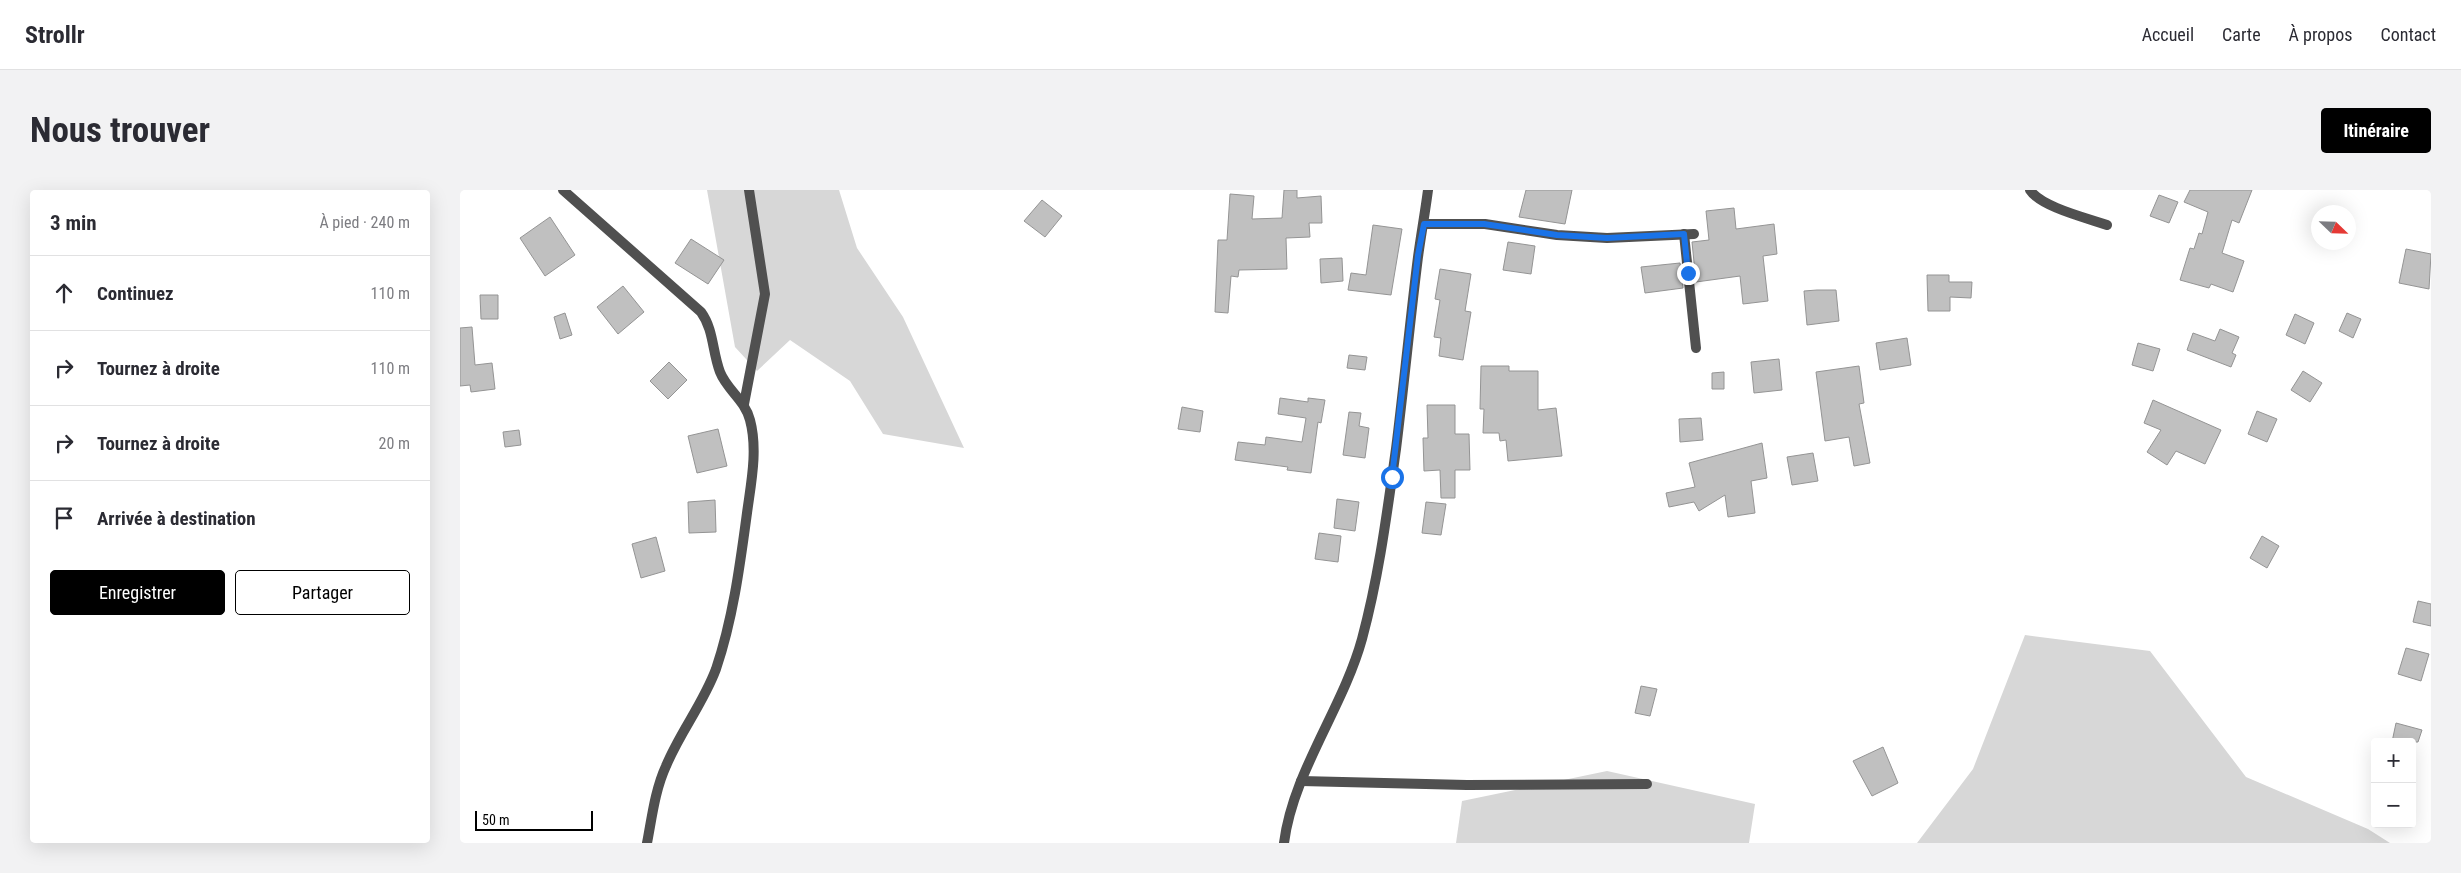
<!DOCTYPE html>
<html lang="fr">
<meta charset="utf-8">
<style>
:root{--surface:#fff;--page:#f2f2f3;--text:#2b2b33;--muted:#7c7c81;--line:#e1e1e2;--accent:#000}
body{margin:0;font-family:"Roboto Condensed",sans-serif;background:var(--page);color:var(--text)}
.controls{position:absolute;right:15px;bottom:15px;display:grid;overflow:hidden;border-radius:5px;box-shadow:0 5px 20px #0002}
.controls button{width:45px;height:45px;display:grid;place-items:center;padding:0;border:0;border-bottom:1px solid var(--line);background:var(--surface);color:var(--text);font:25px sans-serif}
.compass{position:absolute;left:1851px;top:15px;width:45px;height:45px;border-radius:50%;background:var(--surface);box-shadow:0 5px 20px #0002;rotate:113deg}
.scale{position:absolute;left:15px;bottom:12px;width:118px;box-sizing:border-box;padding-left:5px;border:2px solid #000;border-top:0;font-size:14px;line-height:18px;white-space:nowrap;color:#000;-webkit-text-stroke:4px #fff;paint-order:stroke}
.stop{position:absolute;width:15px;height:15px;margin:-11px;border:4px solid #1a73e8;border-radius:50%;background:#fff}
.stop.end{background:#1a73e8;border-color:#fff;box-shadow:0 1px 5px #0008}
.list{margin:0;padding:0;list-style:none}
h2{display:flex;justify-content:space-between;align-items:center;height:65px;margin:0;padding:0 20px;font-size:21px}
h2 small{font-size:16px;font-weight:400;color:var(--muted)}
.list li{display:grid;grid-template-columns:32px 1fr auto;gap:15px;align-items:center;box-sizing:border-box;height:75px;padding:0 20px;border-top:1px solid var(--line)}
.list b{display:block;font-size:19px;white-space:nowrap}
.list em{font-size:16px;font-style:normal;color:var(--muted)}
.actions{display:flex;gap:10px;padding:15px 20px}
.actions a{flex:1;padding:11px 0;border:1px solid var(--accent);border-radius:5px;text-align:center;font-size:18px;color:var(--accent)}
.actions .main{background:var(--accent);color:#fff}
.icon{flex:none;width:28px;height:28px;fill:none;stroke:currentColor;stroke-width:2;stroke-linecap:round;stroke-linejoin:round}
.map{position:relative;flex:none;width:1971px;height:653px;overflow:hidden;border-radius:5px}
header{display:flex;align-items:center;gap:30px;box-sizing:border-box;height:70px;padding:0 25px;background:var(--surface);border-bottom:1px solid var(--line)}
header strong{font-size:24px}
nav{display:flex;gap:28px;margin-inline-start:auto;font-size:18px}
.intro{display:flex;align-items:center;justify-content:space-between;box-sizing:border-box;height:120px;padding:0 30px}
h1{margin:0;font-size:35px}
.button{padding:12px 22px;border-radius:5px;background:var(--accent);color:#fff;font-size:18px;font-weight:700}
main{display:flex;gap:30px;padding:0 30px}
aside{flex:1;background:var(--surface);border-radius:5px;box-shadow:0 5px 20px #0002}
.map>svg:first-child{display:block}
.green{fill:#d7d7d7}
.building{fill:#c0c0c0;stroke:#949494}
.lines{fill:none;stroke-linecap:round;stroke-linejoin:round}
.minor{stroke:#505050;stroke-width:10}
.tertiary{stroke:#505050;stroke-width:10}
.route{stroke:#1a73e8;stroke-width:6}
</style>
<header>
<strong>Strollr</strong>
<nav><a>Accueil</a><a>Carte</a><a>À propos</a><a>Contact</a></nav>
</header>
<div class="intro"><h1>Nous trouver</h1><a class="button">Itinéraire</a></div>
<main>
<aside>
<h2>3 min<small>À pied · 240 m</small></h2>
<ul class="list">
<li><svg class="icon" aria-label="ahead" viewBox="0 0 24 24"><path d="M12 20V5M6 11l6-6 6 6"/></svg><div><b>Continuez</b></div><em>110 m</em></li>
<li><svg class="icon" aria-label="right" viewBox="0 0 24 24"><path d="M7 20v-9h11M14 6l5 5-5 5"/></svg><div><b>Tournez à droite</b></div><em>110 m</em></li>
<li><svg class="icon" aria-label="right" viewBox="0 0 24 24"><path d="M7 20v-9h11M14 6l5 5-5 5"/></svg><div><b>Tournez à droite</b></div><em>20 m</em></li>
<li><svg class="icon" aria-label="arrive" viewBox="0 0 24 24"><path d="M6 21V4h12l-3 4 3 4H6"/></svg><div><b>Arrivée à destination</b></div></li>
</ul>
<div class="actions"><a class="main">Enregistrer</a><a>Partager</a></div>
</aside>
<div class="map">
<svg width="1971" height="653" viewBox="0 0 1971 653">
<rect width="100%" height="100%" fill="#fff"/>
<g class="green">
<polygon points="247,0 379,0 397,58 443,127 504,258 423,244 390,191 330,150 297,181 275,157"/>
<polygon points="1565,445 1690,461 1786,587 1908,639 1930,653 1457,653 1513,579"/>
<polygon points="1147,581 1295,614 1289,653 996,653 1002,611"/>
</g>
<g class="building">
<polygon points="824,0 837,0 837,8 861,6 862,33 849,33 850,47 826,48 827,79 779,80 778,87 771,86 768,123 755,122 758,50 767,50 770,4 794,6 792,29 822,28"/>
<polygon points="1066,0 1112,0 1105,34 1059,27"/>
<polygon points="1730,0 1792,0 1779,33 1772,30 1762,63 1784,71 1773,102 1751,94 1749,98 1720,90 1730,58 1734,59 1739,43 1742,44 1748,22 1724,12"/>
<polygon points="1699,5 1718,12 1709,33 1690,26"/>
<polygon points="582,10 602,26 585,47 564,31"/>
<polygon points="1274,18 1276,39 1314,34 1317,64 1303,66 1308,111 1283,114 1280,86 1236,92 1232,52 1249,50 1246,21"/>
<polygon points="90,27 115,65 85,86 60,48"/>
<polygon points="913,35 942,39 931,105 888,100 891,83 906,85"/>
<polygon points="231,49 264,70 248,94 215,73"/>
<polygon points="1048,52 1075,56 1071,84 1043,80"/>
<polygon points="1946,59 1971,64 1969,99 1939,93"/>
<polygon points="882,68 883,91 861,93 860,69"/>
<polygon points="1220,73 1223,98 1185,103 1181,77"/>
<polygon points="980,79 1011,84 1005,121 1011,122 1003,170 979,166 981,148 974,147 980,110 975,109"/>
<polygon points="1467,85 1489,85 1489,92 1512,92 1511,108 1490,107 1490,121 1468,121"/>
<polygon points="163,96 184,122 158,144 137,117"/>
<polygon points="1357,100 1376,100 1379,131 1347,135 1344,101"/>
<polygon points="20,105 38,105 38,129 21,129"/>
<polygon points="105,123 112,145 100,149 94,127"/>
<polygon points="1887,123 1901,129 1893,148 1879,141"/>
<polygon points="1835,124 1854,133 1845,154 1826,145"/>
<polygon points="12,137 15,175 32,173 35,199 11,202 10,195 0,196 0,138"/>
<polygon points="1760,139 1779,147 1772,163 1776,165 1771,177 1727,160 1733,143 1755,151"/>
<polygon points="1447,148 1451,175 1420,180 1416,153"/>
<polygon points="1678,153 1700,159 1693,181 1672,175"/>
<polygon points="889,165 907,167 905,180 887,178"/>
<polygon points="1319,169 1322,200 1294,203 1291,172"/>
<polygon points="209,172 227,190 208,209 190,191"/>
<polygon points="1021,176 1049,176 1049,181 1078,181 1078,220 1096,218 1102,266 1048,271 1046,250 1040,251 1039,243 1023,243 1024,219 1020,219"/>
<polygon points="1399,176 1404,213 1399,214 1410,273 1394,276 1389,247 1365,251 1356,182"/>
<polygon points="1843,181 1862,193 1850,212 1831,200"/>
<polygon points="1264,182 1264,199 1252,199 1252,183"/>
<polygon points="820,208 848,212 848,208 865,210 861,233 858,232 851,283 827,280 828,277 775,270 778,252 805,255 806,247 842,252 846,228 818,224"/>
<polygon points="1693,210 1761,240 1745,274 1716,261 1707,275 1687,262 1701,240 1684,233"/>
<polygon points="967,215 995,215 995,244 1009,244 1010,280 995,280 995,308 981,308 980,280 964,281 963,248 968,248"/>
<polygon points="722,217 743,221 740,242 718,239"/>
<polygon points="1797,221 1817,229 1807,252 1788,244"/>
<polygon points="889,222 901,223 899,236 909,238 905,268 883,265"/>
<polygon points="1241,228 1243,250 1220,252 1219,229"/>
<polygon points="258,239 267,276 237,283 228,246"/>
<polygon points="59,240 61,255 45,257 43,242"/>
<polygon points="1302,253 1307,288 1291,291 1295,323 1268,327 1265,305 1239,321 1234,312 1209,317 1206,303 1235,297 1229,273"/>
<polygon points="1353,263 1358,291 1332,295 1327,267"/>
<polygon points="877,309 899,312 895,341 874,338"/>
<polygon points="255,310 256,342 229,343 228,312"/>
<polygon points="966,312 986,314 981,345 962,343"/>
<polygon points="859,343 881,346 878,372 855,369"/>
<polygon points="1802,346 1819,356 1807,378 1790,368"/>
<polygon points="196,347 205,381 181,388 172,354"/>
<polygon points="1958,411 1971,414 1971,436 1953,432"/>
<polygon points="1946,458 1969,464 1961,491 1938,484"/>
<polygon points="1181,496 1197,499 1190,526 1175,523"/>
<polygon points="1936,533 1962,540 1958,552 1932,552"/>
<polygon points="1423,557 1438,593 1412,606 1393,571"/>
</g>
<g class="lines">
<g class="minor">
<path d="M 103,0 L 241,122 C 254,140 252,161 260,182 C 267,200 285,210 290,230 C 298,260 291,293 287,323 C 280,375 273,429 256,479 C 243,514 220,542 206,576 C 195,600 192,627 187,653"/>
<path d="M 1570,0 C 1581,17 1627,28 1647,35"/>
<polyline points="964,34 1025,34 1097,45 1147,48 1234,44"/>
<polyline points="1224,44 1236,158"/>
<polyline points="284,214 305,104 289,0"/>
<polyline points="841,591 1007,595 1187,594"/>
</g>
<path class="tertiary" d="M 824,653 C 833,582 883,518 902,449 C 919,386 927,323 936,259 C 944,195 950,131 958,67 C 961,45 965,23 968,0"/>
</g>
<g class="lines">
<polyline class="route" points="932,287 958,65 964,34 1024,34 1097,45 1147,48 1224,44 1228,83"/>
</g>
</svg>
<div class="controls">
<button>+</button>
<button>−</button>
</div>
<svg class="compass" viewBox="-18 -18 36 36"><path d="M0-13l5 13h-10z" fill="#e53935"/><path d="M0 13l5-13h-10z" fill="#7c7c81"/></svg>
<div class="scale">50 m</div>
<div class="stop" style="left:932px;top:287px"></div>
<div class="stop end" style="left:1228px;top:83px"></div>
</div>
</main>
